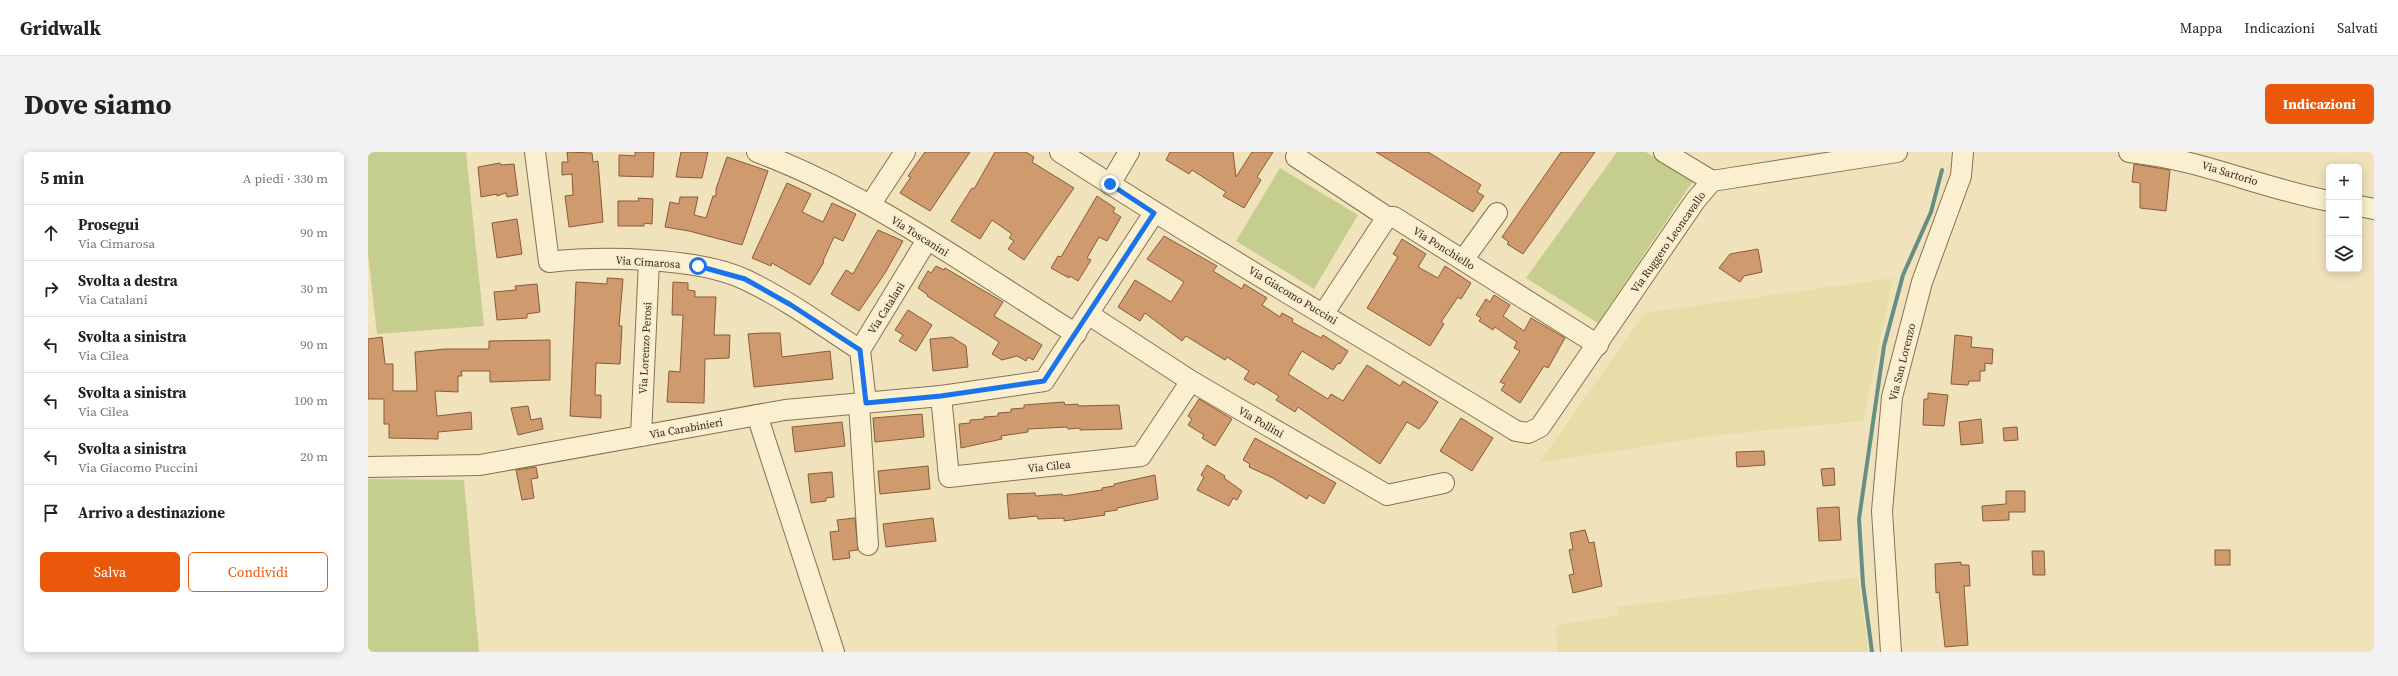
<!DOCTYPE html>
<html lang="it">
<meta charset="utf-8">
<style>
:root{--surface:#fff;--page:#f2f2f2;--text:#222;--muted:#767676;--line:#e0e0e0;--accent:#ea580c}
body{margin:0;font-family:"Source Serif 4",serif;background:var(--page);color:var(--text)}
.controls{position:absolute;right:12px;top:12px;display:grid;overflow:hidden;border-radius:6px;box-shadow:0 2px 10px #0003}
.controls button{width:36px;height:36px;display:grid;place-items:center;padding:0;border:0;border-bottom:1px solid var(--line);background:var(--surface);color:var(--text);font:20px sans-serif}
.stop{position:absolute;width:12px;height:12px;margin:-9px;border:3px solid #1a73e8;border-radius:50%;background:#fff}
.stop.end{background:#1a73e8;border-color:#fff;box-shadow:0 1px 4px #0008}
.list{margin:0;padding:0;list-style:none}
h2{display:flex;justify-content:space-between;align-items:center;height:52px;margin:0;padding:0 16px;font-size:17px}
h2 small{font-size:13px;font-weight:400;color:var(--muted)}
.list li{display:grid;grid-template-columns:26px 1fr auto;gap:12px;align-items:center;box-sizing:border-box;height:56px;padding:0 16px;border-top:1px solid var(--line)}
.list b{display:block;font-size:15px;white-space:nowrap}
.list p{margin:0;font-size:13px;white-space:nowrap;color:var(--muted)}
.list em{font-size:13px;font-style:normal;color:var(--muted)}
.actions{display:flex;gap:8px;padding:12px 16px}
.actions a{flex:1;padding:9px 0;border:1px solid var(--accent);border-radius:6px;text-align:center;font-size:14px;color:var(--accent)}
.actions .main{background:var(--accent);color:#fff}
.icon{flex:none;width:22px;height:22px;fill:none;stroke:currentColor;stroke-width:2;stroke-linecap:round;stroke-linejoin:round}
.map{position:relative;flex:none;width:2006px;height:500px;overflow:hidden;border-radius:6px}
header{display:flex;align-items:center;gap:24px;box-sizing:border-box;height:56px;padding:0 20px;background:var(--surface);border-bottom:1px solid var(--line)}
header strong{font-size:19px}
nav{display:flex;gap:22px;margin-inline-start:auto;font-size:14px}
.intro{display:flex;align-items:center;justify-content:space-between;box-sizing:border-box;height:96px;padding:0 24px}
h1{margin:0;font-size:28px}
.button{padding:10px 18px;border-radius:6px;background:var(--accent);color:#fff;font-size:14px;font-weight:700}
main{display:flex;gap:24px;padding:0 24px}
aside{flex:1;background:var(--surface);border-radius:6px;box-shadow:0 2px 10px #0003}
.map>svg:first-child{display:block}
.farmland{fill:#e6dda9}
.green{fill:#c5ce8f}
.lines{fill:none;stroke-linecap:round;stroke-linejoin:round}
.stream{stroke:#678e85;stroke-width:4}
.building{fill:#d09a6f;stroke:#885b39}
.minor-casing{stroke:#887155;stroke-width:22}
.minor{stroke:#faefcf;stroke-width:20}
.route{stroke:#1a73e8;stroke-width:5}
.labels{text-anchor:middle;stroke-width:3;stroke-linejoin:round;paint-order:stroke}
.street-label{font-size:11px;fill:#36281a;stroke:#f7ebcb}
</style>
<header>
<strong>Gridwalk</strong>
<nav><a>Mappa</a><a>Indicazioni</a><a>Salvati</a></nav>
</header>
<div class="intro"><h1>Dove siamo</h1><a class="button">Indicazioni</a></div>
<main>
<aside>
<h2>5 min<small>A piedi · 330 m</small></h2>
<ul class="list">
<li><svg class="icon" aria-label="ahead" viewBox="0 0 24 24"><path d="M12 20V5M6 11l6-6 6 6"/></svg><div><b>Prosegui</b><p>Via Cimarosa</p></div><em>90 m</em></li>
<li><svg class="icon" aria-label="right" viewBox="0 0 24 24"><path d="M7 20v-9h11M14 6l5 5-5 5"/></svg><div><b>Svolta a destra</b><p>Via Catalani</p></div><em>30 m</em></li>
<li><svg class="icon" aria-label="left" viewBox="0 0 24 24"><path d="M17 20v-9H6M10 6l-5 5 5 5"/></svg><div><b>Svolta a sinistra</b><p>Via Cilea</p></div><em>90 m</em></li>
<li><svg class="icon" aria-label="left" viewBox="0 0 24 24"><path d="M17 20v-9H6M10 6l-5 5 5 5"/></svg><div><b>Svolta a sinistra</b><p>Via Cilea</p></div><em>100 m</em></li>
<li><svg class="icon" aria-label="left" viewBox="0 0 24 24"><path d="M17 20v-9H6M10 6l-5 5 5 5"/></svg><div><b>Svolta a sinistra</b><p>Via Giacomo Puccini</p></div><em>20 m</em></li>
<li><svg class="icon" aria-label="arrive" viewBox="0 0 24 24"><path d="M6 21V4h12l-3 4 3 4H6"/></svg><div><b>Arrivo a destinazione</b></div></li>
</ul>
<div class="actions"><a class="main">Salva</a><a>Condividi</a></div>
</aside>
<div class="map">
<svg width="2006" height="500" viewBox="0 0 2006 500">
<rect width="100%" height="100%" fill="#f0e2bb"/>
<g class="farmland">
<polygon points="1525,126 1495,269 1349,283 1171,311 1277,161"/>
<polygon points="1490,425 1500,500 1190,500 1187,474 1250,463 1249,455"/>
</g>
<g class="green">
<polygon points="0,0 98,0 116,174 9,182 0,102"/>
<polygon points="1249,0 1278,0 1325,29 1230,171 1158,126"/>
<polygon points="912,16 990,63 946,137 868,89"/>
<polygon points="0,327 96,328 111,500 0,500"/>
</g>
<g class="lines">
<polyline class="stream" points="1504,500 1495,432 1491,367 1501,298 1516,194 1535,123 1563,60 1574,18"/>
</g>
<g class="building">
<polygon points="199,0 224,1 225,10 230,9 235,70 201,75 197,44 205,43 204,22 194,23 194,10 200,10"/>
<polygon points="267,0 286,0 285,25 251,24 251,3 267,4"/>
<polygon points="313,0 340,0 334,26 308,25"/>
<polygon points="557,0 602,0 562,59 532,41 543,25 540,24"/>
<polygon points="627,0 658,0 666,5 664,10 706,36 656,108 640,97 646,89 641,86 644,82 624,68 612,87 583,69 604,36 606,37"/>
<polygon points="802,0 865,0 868,25 884,0 905,0 889,25 893,28 876,56 855,44 858,40 824,18 821,22 798,8"/>
<polygon points="1008,0 1060,0 1113,33 1109,40 1116,44 1105,60"/>
<polygon points="1193,0 1227,0 1155,102 1139,92 1141,90 1134,85"/>
<polygon points="359,5 400,19 374,93 321,79 297,75 302,50 311,52 312,45 330,45 326,63 338,66 345,44 348,44 348,37"/>
<polygon points="132,11 133,13 146,12 150,43 139,45 138,41 129,44 129,42 113,45 110,15"/>
<polygon points="1766,12 1802,18 1798,59 1772,56 1772,31 1764,30"/>
<polygon points="419,31 443,42 434,60 455,70 464,51 488,62 475,89 466,85 455,109 456,110 442,133 404,111 403,114 384,106"/>
<polygon points="729,44 747,56 745,60 753,65 739,89 731,85 719,106 723,108 710,129 702,124 701,126 683,116 690,104 693,105"/>
<polygon points="270,46 285,47 284,72 276,71 276,74 250,74 250,49 271,49"/>
<polygon points="149,67 154,102 129,106 124,71"/>
<polygon points="510,78 535,89 517,121 491,159 463,142 478,118 485,122"/>
<polygon points="796,84 849,114 845,119 874,137 876,132 899,146 894,153 912,165 914,161 925,167 924,170 953,186 955,183 980,199 972,212 970,211 965,218 934,199 920,222 960,247 963,242 975,249 999,213 1032,234 1035,229 1070,250 1057,270 1051,277 1039,270 1012,312 930,255 927,260 908,248 911,244 888,230 886,233 876,227 881,219 859,205 857,208 818,184 814,189 777,161 772,169 750,155 767,128 803,150 816,130 779,107"/>
<polygon points="1034,87 1058,102 1050,115 1070,126 1077,114 1103,131 1093,147 1090,145 1073,170 1076,172 1062,194 999,156 1030,105 1025,102"/>
<polygon points="1390,97 1394,120 1376,124 1372,130 1351,116 1362,102"/>
<polygon points="568,114 576,118 577,116 635,150 626,164 674,193 665,208 660,205 658,209 649,204 634,208 624,202 631,190 559,144 560,143 550,136 560,119 563,121"/>
<polygon points="239,126 255,127 251,174 254,174 252,212 228,211 227,243 233,243 233,266 202,264 208,130 239,132"/>
<polygon points="305,130 320,131 320,138 327,139 327,145 348,145 346,183 362,183 361,206 337,207 336,251 299,250 301,219 312,220 315,163 304,163"/>
<polygon points="169,132 172,160 159,162 159,166 129,168 126,140 148,138 147,134"/>
<polygon points="1126,143 1142,153 1135,164 1156,179 1163,166 1197,186 1180,216 1176,214 1152,251 1133,238 1137,232 1132,230 1152,199 1146,196 1149,190 1127,175 1125,178 1111,169 1113,166 1108,163 1118,147 1122,150"/>
<polygon points="540,158 564,173 548,199 531,189 535,183 527,178"/>
<polygon points="394,181 412,181 414,205 462,199 465,227 386,235 380,182"/>
<polygon points="1587,183 1604,185 1603,195 1625,197 1624,212 1617,211 1617,219 1612,219 1612,229 1601,229 1600,233 1583,232"/>
<polygon points="14,185 17,212 25,212 25,239 49,239 47,200 77,197 121,197 121,189 182,188 182,228 122,230 122,219 93,219 94,224 90,224 90,240 67,239 69,264 103,260 104,277 70,280 70,287 21,286 21,272 16,272 16,247 0,247 0,187"/>
<polygon points="584,185 598,194 600,215 565,219 562,187"/>
<polygon points="1560,241 1580,243 1576,274 1555,273 1556,247 1560,247"/>
<polygon points="831,247 864,267 847,294 834,286 836,283 820,273 824,267 820,264"/>
<polygon points="696,250 697,253 710,252 710,254 751,253 754,277 712,278 712,276 700,277 699,275 660,277 660,280 633,284 634,287 593,296 591,272 602,271 602,268 616,267 616,265 630,264 630,261 643,260 643,257 656,256 656,253"/>
<polygon points="160,254 163,268 173,266 175,277 150,283 143,256"/>
<polygon points="554,262 556,285 507,290 505,266"/>
<polygon points="1093,266 1125,286 1104,319 1072,299"/>
<polygon points="1613,267 1615,291 1593,293 1591,270"/>
<polygon points="474,270 477,294 427,300 424,275"/>
<polygon points="1649,275 1650,288 1636,289 1635,276"/>
<polygon points="887,286 968,331 956,352 941,343 939,347 905,326 881,315 882,312 875,308"/>
<polygon points="1396,299 1397,313 1369,315 1368,300"/>
<polygon points="839,313 857,324 856,326 874,339 869,348 865,346 861,354 829,338 836,325 833,323"/>
<polygon points="560,314 562,337 512,342 510,319"/>
<polygon points="168,315 170,326 163,327 166,346 154,348 148,318"/>
<polygon points="1466,316 1467,333 1455,334 1453,317"/>
<polygon points="464,320 466,345 458,346 458,349 443,351 440,322"/>
<polygon points="787,323 790,347 749,356 749,358 736,360 737,363 696,369 696,366 670,367 669,364 641,367 639,342 667,341 668,344 694,342 695,344 734,338 734,336 746,334 746,332"/>
<polygon points="1638,339 1657,339 1657,360 1641,360 1641,368 1615,369 1614,354 1638,352"/>
<polygon points="1471,355 1473,388 1451,389 1449,356"/>
<polygon points="487,366 490,398 481,399 482,406 465,408 462,380 471,379 469,368"/>
<polygon points="565,366 568,389 518,395 515,372"/>
<polygon points="1217,378 1221,391 1226,390 1234,434 1205,441 1201,423 1206,422 1201,398 1205,397 1202,381"/>
<rect x="1847" y="398" width="15" height="15"/>
<polygon points="1664,399 1676,399 1677,423 1665,423"/>
<polygon points="1593,410 1593,413 1601,413 1602,434 1596,434 1600,493 1577,495 1571,440 1568,441 1567,412"/>
</g>
<g class="lines">
<defs>
<g id="minor">
<path d="M 167,0 L 181,110 C 233,104 330,105 378,128 C 418,147 455,174 492,198"/>
<path d="M 389,0 C 504,43 605,118 708,182"/>
<path d="M 692,0 C 842,97 996,186 1148,279 L 1160,281 L 1172,275 L 1327,49 L 1344,29 L 1529,0"/>
<polyline points="1296,0 1344,29"/>
<path d="M 1761,0 C 1831,7 1893,36 1961,49"/>
<polyline points="928,5 1019,65"/>
<polyline points="742,32 761,0"/>
<polyline points="502,53 537,0"/>
<polyline points="1991,54 2006,57"/>
<polyline points="1095,108 1129,61"/>
<polyline points="956,161 1019,65 1026,65 1230,193"/>
<polyline points="720,162 823,229 1019,343 1076,331"/>
<polyline points="573,244 581,325 773,304 823,229"/>
<polyline points="498,251 492,198 559,88"/>
<polyline points="491,252 500,393"/>
<polyline points="389,263 466,500"/>
<polyline points="273,284 281,109"/>
<polyline points="0,315 112,313 417,258 573,244 676,229 786,61"/>
<polyline points="1523,500 1514,359 1524,245 1554,130 1593,24 1595,0"/>
</g>
</defs>
<use href="#minor" class="minor-casing"/>
<use href="#minor" class="minor"/>
</g>
<g class="lines">
<polyline class="route" points="330,114 377,127 423,153 492,198 498,251 573,244 676,229 786,61 742,32"/>
</g>
<g class="labels">
<g class="street-label">
<text transform="translate(1862 21) rotate(17)" y="4">Via Sartorio</text>
<text transform="translate(552 84) rotate(32)" y="4">Via Toscanini</text>
<text transform="translate(1300 90) rotate(-55)" y="4">Via Ruggero Leoncavallo</text>
<text transform="translate(1076 96) rotate(32)" y="4">Via Ponchiello</text>
<text transform="translate(280 110) rotate(4)" y="4">Via Cimarosa</text>
<text transform="translate(925 143) rotate(31)" y="4">Via Giacomo Puccini</text>
<text transform="translate(518 156) rotate(-58)" y="4">Via Catalani</text>
<text transform="translate(277 196) rotate(-87)" y="4">Via Lorenzo Perosi</text>
<text transform="translate(1534 210) rotate(-76)" y="4">Via San Lorenzo</text>
<text transform="translate(893 270) rotate(30)" y="4">Via Pollini</text>
<text transform="translate(318 276) rotate(-10)" y="4">Via Carabinieri</text>
<text transform="translate(681 314) rotate(-6)" y="4">Via Cilea</text>
</g>
</g>
</svg>
<div class="controls">
<button>+</button>
<button>−</button>
<button><svg class="icon" aria-label="layers" viewBox="0 0 24 24"><path d="M12 4l9 5-9 5-9-5zM3 14l9 5 9-5"/></svg></button>
</div>
<div class="stop" style="left:330px;top:114px"></div>
<div class="stop end" style="left:742px;top:32px"></div>
</div>
</main>
